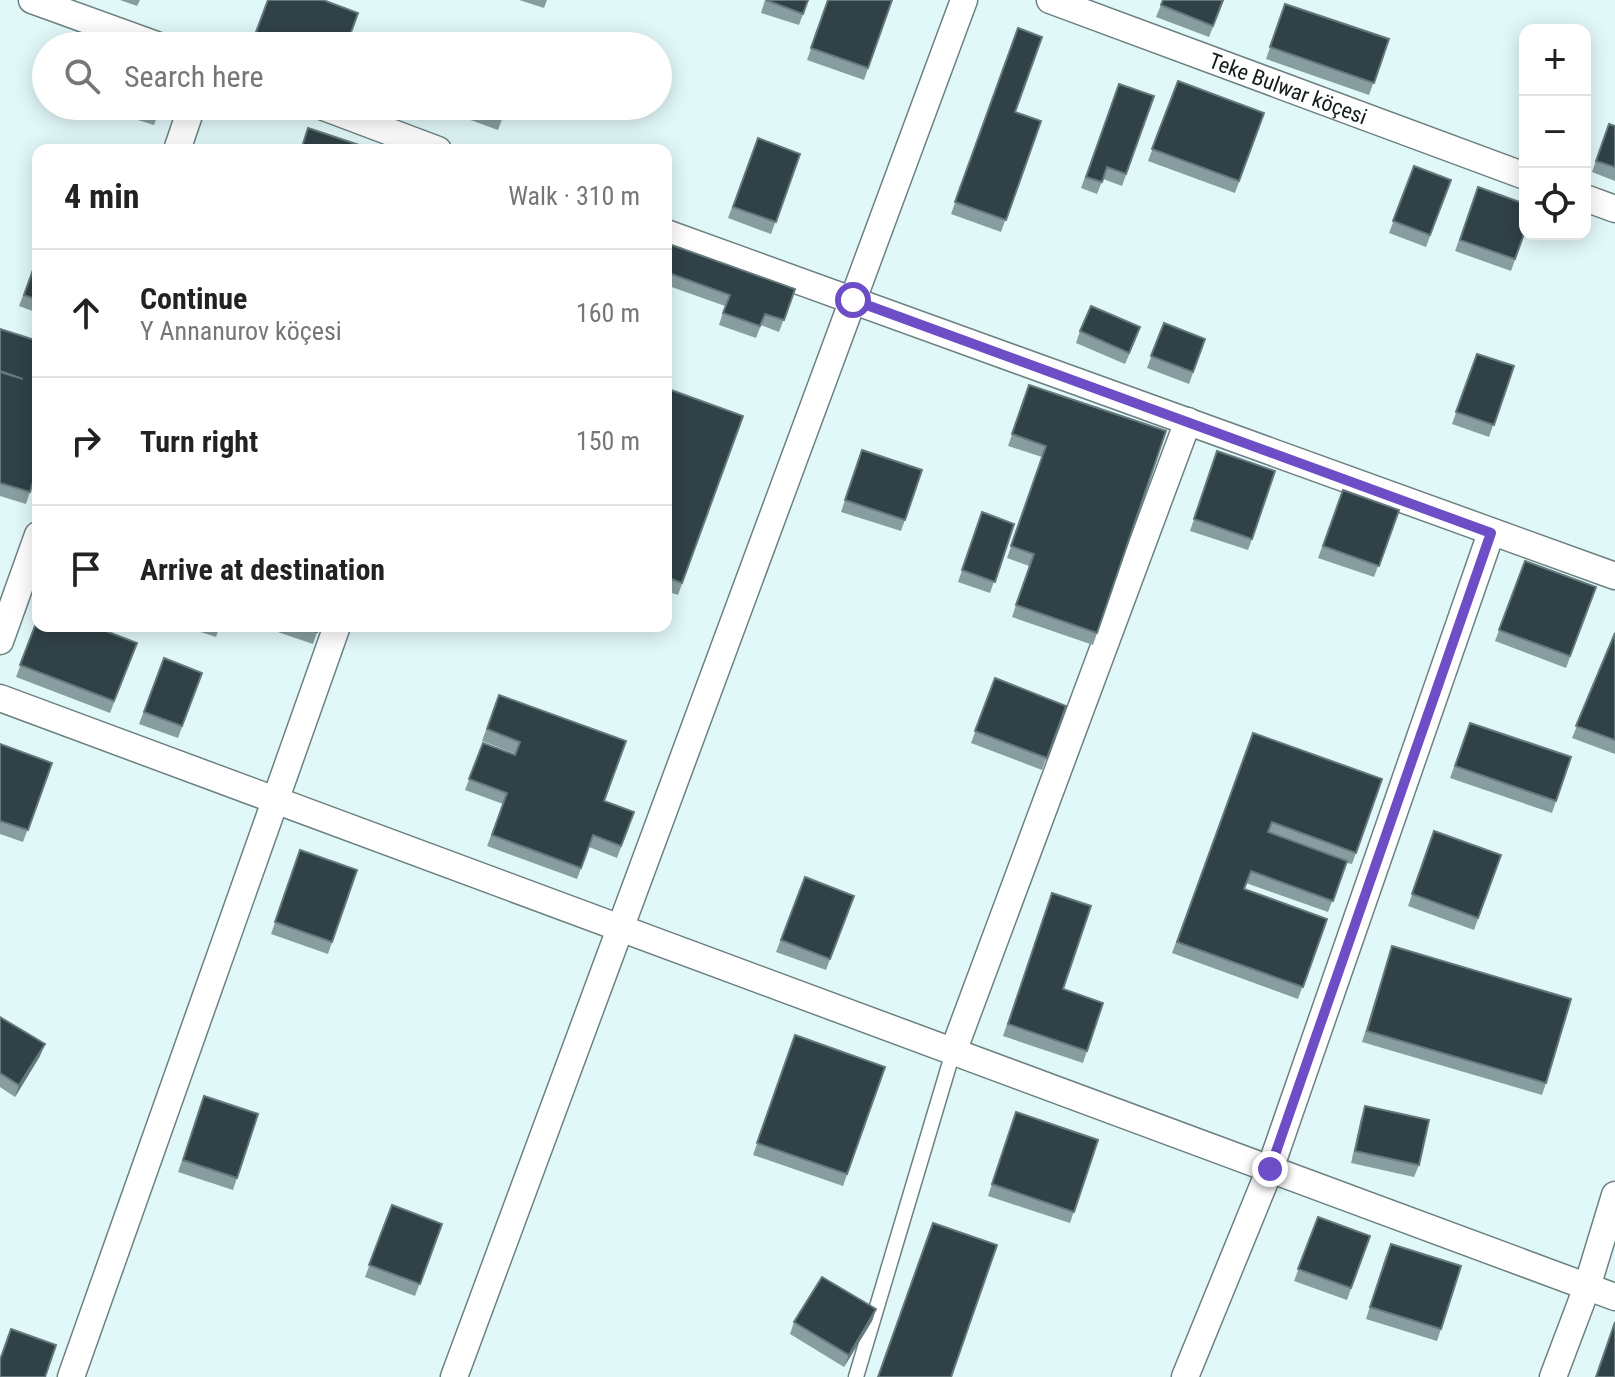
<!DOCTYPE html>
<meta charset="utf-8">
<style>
:root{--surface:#fff;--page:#f2f2f2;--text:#222;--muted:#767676;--line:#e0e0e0}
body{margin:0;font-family:"Roboto Condensed",sans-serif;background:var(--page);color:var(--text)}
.controls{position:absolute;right:24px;top:24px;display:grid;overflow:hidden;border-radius:16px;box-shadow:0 4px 20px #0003}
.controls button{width:72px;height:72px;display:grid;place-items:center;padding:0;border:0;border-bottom:2px solid var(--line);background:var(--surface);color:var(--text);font:40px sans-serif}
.stop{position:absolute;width:24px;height:24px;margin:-18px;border:6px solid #6e4ec7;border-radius:50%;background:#fff}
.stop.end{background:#6e4ec7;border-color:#fff;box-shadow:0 2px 8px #0008}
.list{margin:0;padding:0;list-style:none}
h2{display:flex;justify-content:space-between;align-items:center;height:104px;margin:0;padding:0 32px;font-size:34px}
h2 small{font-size:26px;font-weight:400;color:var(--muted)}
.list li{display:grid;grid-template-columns:52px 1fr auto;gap:24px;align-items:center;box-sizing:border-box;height:128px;padding:0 32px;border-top:2px solid var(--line)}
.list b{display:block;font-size:30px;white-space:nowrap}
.list p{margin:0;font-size:26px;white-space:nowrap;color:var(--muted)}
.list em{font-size:26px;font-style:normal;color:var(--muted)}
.icon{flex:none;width:44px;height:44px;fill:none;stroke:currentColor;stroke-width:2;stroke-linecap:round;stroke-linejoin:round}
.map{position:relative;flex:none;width:1615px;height:1377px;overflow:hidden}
.search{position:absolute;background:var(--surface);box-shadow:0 4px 20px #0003;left:32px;top:32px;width:640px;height:88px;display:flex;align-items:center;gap:20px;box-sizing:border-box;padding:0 28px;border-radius:44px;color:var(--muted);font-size:30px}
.panel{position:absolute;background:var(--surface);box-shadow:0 4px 20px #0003;left:32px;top:144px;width:640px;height:488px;border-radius:16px}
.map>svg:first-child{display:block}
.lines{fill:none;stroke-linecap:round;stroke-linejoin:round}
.service-casing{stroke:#6d8182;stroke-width:17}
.minor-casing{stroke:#6d8182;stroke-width:29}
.service{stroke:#fff;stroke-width:14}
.minor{stroke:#fff;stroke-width:26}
.wall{fill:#889da0}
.shaded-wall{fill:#65797c}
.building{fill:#304247;stroke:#65797c;stroke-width:2}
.route{stroke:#6e4ec7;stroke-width:10}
.labels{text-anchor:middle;stroke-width:8;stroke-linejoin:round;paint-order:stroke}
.street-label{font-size:22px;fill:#141c1c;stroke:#fff}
</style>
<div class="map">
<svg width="1615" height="1377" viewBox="0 0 1615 1377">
<rect width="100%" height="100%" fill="#e1f8f9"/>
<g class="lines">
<defs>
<polyline id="service" points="856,1377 953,1052"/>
<g id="minor">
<polyline points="32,0 159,46"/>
<path id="s1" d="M 1050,0 L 1525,176"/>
<polyline points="321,106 438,150"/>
<polyline points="177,150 192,106"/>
<polyline points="1585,198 1615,209"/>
<polyline points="666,233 1615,576"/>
<polyline points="0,641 38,535"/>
<polyline points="0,698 1615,1297"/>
<polyline points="953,1052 1188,421"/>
<polyline points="71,1377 337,626"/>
<polyline points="454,1377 964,0"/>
<polyline points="1185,1377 1270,1169 1491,533"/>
<polyline points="1553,1377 1587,1287 1615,1195"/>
</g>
</defs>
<use href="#service" class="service-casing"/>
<use href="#minor" class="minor-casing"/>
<use href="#service" class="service"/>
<use href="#minor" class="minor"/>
</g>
<g class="wall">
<polygon points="120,0 140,0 137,6"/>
<polygon points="268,0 346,46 256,46 251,44"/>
<polygon points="519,0 547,0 544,8"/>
<polygon points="765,0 803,14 799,25 761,13"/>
<polygon points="828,0 892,0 864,80 807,60"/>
<polygon points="1163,0 1224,0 1209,37 1156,17"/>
<polygon points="1285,4 1389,39 1369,95 1266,59"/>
<polygon points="1018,28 1015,112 1041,121 1001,232 951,214"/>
<polygon points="1178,81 1264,113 1235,193 1148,161"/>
<polygon points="1119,84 1154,96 1122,186 1103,179 1097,194 1081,188"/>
<polygon points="103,106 161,106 154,125 102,109"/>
<polygon points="441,106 507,106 498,130 440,109"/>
<polygon points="1609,124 1615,126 1615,181 1592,172"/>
<polygon points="758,138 800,154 771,234 728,218"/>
<polygon points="1414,166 1451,180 1426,247 1389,233"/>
<polygon points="1478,187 1525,231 1511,271 1455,251"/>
<polygon points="666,243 795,289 779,332 761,325 756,338 719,325 725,306 666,285"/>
<polygon points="38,256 38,313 19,306"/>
<polygon points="1164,323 1205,339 1189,384 1147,368"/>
<polygon points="0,329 30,492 26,504 0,496"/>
<polygon points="1080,331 1136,339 1125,364 1076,343"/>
<polygon points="1477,354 1514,366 1489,437 1452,424"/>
<polygon points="1029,385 1166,431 1093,645 1012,617 1029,566 1007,558 1042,457 1008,446"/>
<polygon points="666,403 743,416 678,595 666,591"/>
<polygon points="862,450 922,470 901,531 841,512"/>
<polygon points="1217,451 1252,539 1248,550 1190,531"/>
<polygon points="1343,490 1399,510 1374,577 1318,558"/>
<polygon points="982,512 1014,524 990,593 958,582"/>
<polygon points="1525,561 1596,587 1566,668 1495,641"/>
<polygon points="38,618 137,643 110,713 16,677"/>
<polygon points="182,626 220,626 216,637"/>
<polygon points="260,626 319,626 313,644"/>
<polygon points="1615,633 1615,754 1572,738"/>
<polygon points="164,658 202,673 178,738 139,724"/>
<polygon points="995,678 1066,706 1042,770 971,743"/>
<polygon points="499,695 604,801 634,812 617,858 589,847 577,879 487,846 503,804 465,790 483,743 515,755 516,754 482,741"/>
<polygon points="1470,723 1571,757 1552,813 1450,778"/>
<polygon points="1253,733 1382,779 1352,864 1347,863 1328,912 1246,883 1244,889 1327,919 1298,999 1172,953"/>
<polygon points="0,744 52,763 23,842 0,834"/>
<polygon points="1434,831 1501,855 1474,930 1408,906"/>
<polygon points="300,850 357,870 328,954 271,934"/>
<polygon points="805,877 854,896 826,970 776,952"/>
<polygon points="1052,893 1063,989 1103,1003 1083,1063 1003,1036"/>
<polygon points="1392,946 1546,1083 1542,1095 1362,1042"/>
<polygon points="0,1017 40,1056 15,1097 0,1087"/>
<polygon points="795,1035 885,1067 843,1186 753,1155"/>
<polygon points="204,1096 258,1114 233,1190 178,1172"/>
<polygon points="1365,1106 1419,1165 1414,1177 1351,1163 1361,1118"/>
<polygon points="1016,1112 1098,1140 1070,1223 988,1196"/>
<polygon points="392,1205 442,1224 415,1296 365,1277"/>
<polygon points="1318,1217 1370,1236 1347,1300 1294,1281"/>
<polygon points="1386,1255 1441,1329 1437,1341 1366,1319"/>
<polygon points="876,1309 872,1321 844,1367 790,1334 794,1322"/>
</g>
<g class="shaded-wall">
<polygon points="45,1044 40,1056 15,1097 19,1085"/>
<polygon points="876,1309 872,1321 844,1367 849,1355"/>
</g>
<g class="building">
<polygon points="268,0 323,0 358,13 346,46 293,46 256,32"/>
<polygon points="766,0 808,0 803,14"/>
<polygon points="828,0 892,0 868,68 811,48"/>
<polygon points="1163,0 1223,0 1213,26 1161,5"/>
<polygon points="1285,4 1389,39 1374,83 1270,47"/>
<polygon points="1018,28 1042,37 1015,112 1041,121 1006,220 955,202"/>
<polygon points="466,39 484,46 463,46"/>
<polygon points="1178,81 1264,113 1239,181 1152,149"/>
<polygon points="1119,84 1154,96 1126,174 1107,167 1102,182 1086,177"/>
<polygon points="134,106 161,106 158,114"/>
<polygon points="468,106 507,106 502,119"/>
<polygon points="1609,124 1615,126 1615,167 1596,161"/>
<polygon points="308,128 374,150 301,150"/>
<polygon points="758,138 800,154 776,222 733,207"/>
<polygon points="1414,166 1451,180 1430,235 1393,221"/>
<polygon points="1478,187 1525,204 1525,231 1515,259 1460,240"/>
<polygon points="666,243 795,289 784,320 765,314 760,326 723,313 730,295 666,272"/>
<polygon points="38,256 38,300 24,295"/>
<polygon points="1091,306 1140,327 1129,353 1080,331"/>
<polygon points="1164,323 1205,339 1193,372 1151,356"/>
<polygon points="0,329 38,341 38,464 30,492 0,483 0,372 23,379 0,371"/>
<polygon points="1477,354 1514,366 1494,425 1456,412"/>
<polygon points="1029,385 1166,431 1097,633 1016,605 1034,554 1011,546 1046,446 1012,434"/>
<polygon points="671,390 743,416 682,583 666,577 666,403"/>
<polygon points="862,450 922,470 905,520 845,500"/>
<polygon points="1217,451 1275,471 1252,539 1194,519"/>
<polygon points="1343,490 1399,510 1379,566 1323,546"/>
<polygon points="982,512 1014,524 995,582 962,570"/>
<polygon points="1525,561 1596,587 1570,656 1499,630"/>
<polygon points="38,618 38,626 93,626 137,643 114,701 20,665"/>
<polygon points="299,626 319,626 317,632"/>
<polygon points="1615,633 1615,740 1576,726"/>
<polygon points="164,658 202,673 182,726 144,712"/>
<polygon points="995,678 1066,706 1047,758 975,731"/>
<polygon points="499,695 626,741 604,801 634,812 621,846 593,835 581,868 492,835 507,793 469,779 483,743 515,755 520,742 487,729"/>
<polygon points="1470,723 1571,757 1556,801 1455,766"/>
<polygon points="1253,733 1382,779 1356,853 1272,822 1268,832 1347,861 1333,901 1251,871 1244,889 1327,919 1303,987 1177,942"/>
<polygon points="0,744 52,763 28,830 0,821"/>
<polygon points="1434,831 1501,855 1478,918 1412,894"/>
<polygon points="300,850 357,870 332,942 275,922"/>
<polygon points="805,877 854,896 830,959 781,940"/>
<polygon points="1052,893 1091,906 1063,989 1103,1003 1087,1051 1008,1024"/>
<polygon points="1392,946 1571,999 1546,1083 1367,1031"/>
<polygon points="0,1017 45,1044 19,1085 0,1073"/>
<polygon points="795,1035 885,1067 847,1174 757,1143"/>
<polygon points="204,1096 258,1114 237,1178 183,1160"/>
<polygon points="1365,1106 1429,1120 1419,1165 1355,1151"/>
<polygon points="1016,1112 1098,1140 1074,1212 992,1184"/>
<polygon points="392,1205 442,1224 420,1284 369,1265"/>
<polygon points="1318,1217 1370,1236 1351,1288 1298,1269"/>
<polygon points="933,1223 997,1245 951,1377 878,1377"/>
<polygon points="1391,1244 1461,1266 1441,1329 1370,1307"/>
<polygon points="822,1277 876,1309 849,1355 794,1322"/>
<polygon points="1615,1322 1615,1377 1596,1377"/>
<polygon points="11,1329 56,1345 45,1377 0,1377 0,1360"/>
</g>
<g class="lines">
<polyline class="route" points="853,300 1491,533 1270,1169"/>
</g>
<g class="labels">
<g class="street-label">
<text dy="8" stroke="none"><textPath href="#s1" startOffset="254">Teke Bulwar köçesi</textPath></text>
</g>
</g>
</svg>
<div class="controls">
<button>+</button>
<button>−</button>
<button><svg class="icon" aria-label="locate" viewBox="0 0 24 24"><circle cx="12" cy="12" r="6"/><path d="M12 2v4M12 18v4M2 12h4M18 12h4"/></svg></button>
</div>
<div class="stop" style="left:853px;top:300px"></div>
<div class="stop end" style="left:1270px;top:1169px"></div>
<div class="search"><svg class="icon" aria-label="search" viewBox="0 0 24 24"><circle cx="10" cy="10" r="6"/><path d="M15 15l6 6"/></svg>Search here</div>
<section class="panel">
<h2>4 min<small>Walk · 310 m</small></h2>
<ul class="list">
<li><svg class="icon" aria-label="ahead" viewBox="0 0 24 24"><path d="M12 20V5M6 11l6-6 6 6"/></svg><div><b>Continue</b><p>Y Annanurov köçesi</p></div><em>160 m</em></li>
<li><svg class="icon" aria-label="right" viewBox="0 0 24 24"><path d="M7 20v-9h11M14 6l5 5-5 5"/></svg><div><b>Turn right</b></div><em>150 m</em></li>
<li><svg class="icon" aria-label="arrive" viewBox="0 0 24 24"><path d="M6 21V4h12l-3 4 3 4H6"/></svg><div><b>Arrive at destination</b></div></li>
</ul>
</section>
</div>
